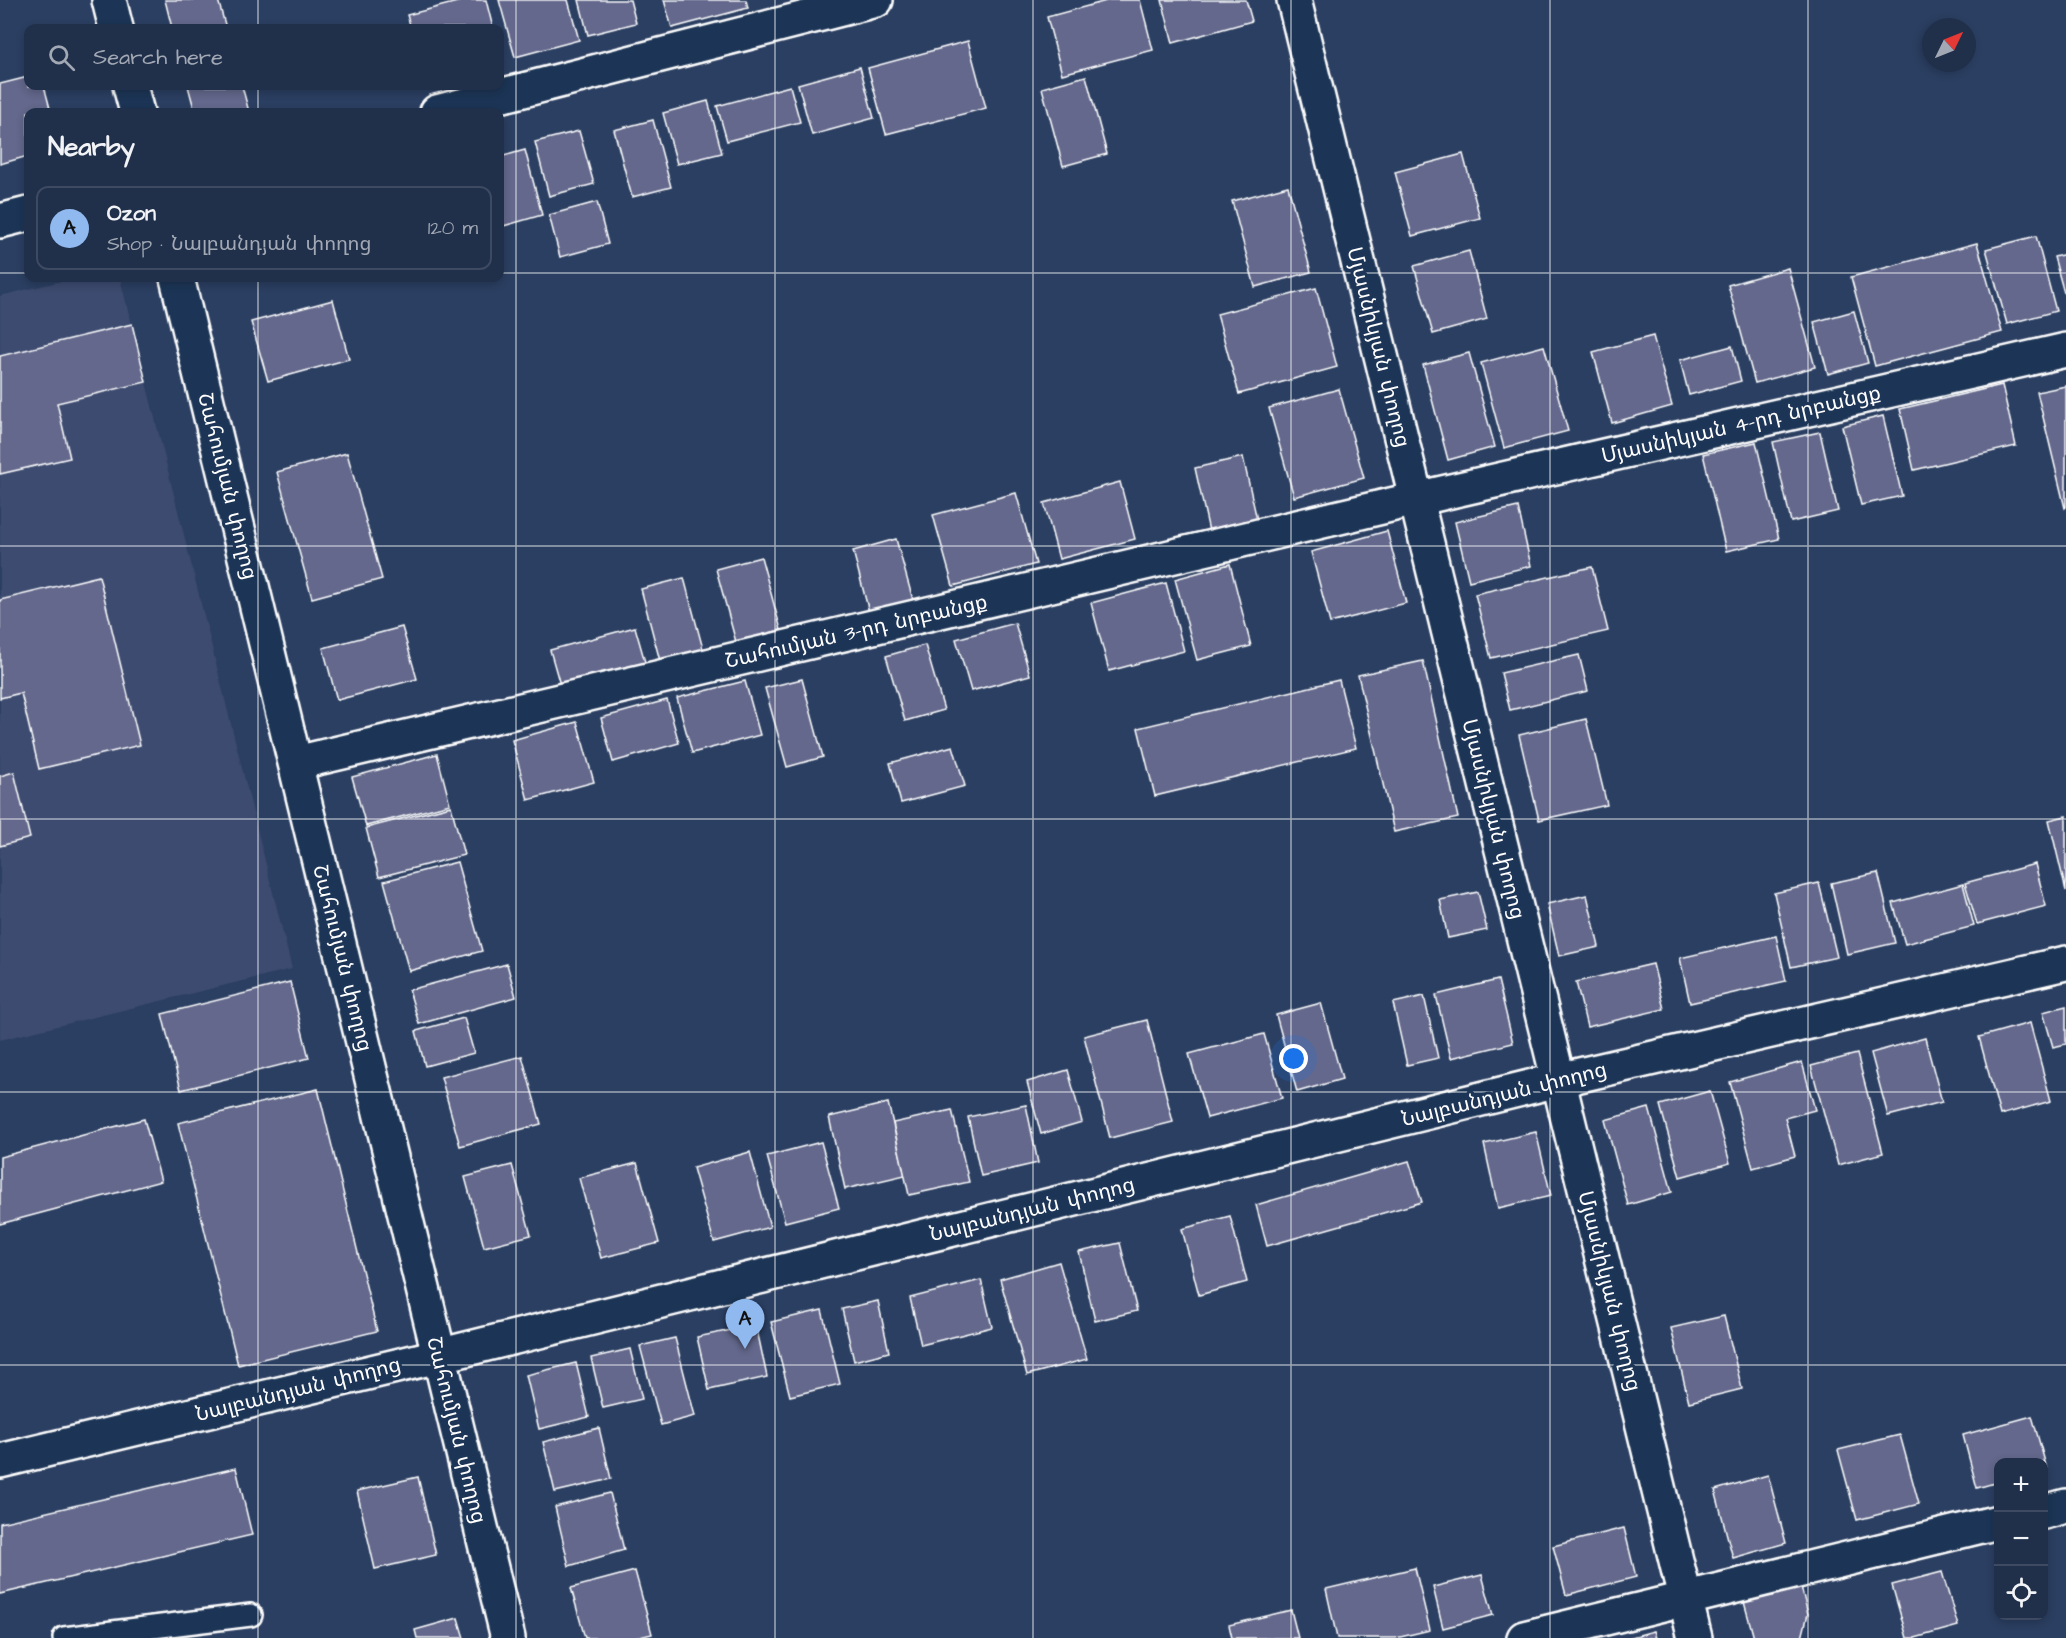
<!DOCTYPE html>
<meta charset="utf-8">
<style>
:root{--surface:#202f4a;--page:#2d3b54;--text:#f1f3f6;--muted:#a2a9b5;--line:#3d4a62;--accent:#90b9f0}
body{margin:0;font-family:"Architects Daughter","Noto Sans Armenian",sans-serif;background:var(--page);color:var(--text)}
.controls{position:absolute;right:18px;bottom:18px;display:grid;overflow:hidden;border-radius:12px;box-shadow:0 3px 9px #0003}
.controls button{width:54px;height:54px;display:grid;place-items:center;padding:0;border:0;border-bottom:2px solid var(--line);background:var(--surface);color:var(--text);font:30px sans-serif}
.compass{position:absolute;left:1922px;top:18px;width:54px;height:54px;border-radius:50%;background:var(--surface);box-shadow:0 3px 9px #0003;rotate:47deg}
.you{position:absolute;left:1294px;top:1059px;width:21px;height:21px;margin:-15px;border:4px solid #fff;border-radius:50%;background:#1a73e8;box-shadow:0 0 0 9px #1a73e833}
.badge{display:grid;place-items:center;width:39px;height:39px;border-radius:50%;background:var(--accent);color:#111;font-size:20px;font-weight:700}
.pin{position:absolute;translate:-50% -50px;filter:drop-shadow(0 2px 3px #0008)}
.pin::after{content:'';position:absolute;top:32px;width:21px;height:18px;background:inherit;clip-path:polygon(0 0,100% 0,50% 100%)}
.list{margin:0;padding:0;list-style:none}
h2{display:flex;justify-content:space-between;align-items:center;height:78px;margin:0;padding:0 24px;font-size:26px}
h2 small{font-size:20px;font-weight:400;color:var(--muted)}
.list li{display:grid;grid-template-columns:39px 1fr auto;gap:18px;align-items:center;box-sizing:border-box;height:84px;margin:0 12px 12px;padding:0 12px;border:2px solid var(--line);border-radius:12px}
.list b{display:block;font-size:22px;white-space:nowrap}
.list p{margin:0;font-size:20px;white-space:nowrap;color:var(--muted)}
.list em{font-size:20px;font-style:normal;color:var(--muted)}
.icon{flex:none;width:33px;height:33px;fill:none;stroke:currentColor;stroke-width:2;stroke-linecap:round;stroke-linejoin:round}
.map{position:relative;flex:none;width:2066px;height:1638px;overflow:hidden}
.search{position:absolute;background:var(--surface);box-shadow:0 3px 9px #0003;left:24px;top:24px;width:480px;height:66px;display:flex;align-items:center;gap:15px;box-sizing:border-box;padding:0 21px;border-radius:12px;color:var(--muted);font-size:22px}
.panel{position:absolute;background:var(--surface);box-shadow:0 3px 9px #0003;left:24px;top:108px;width:480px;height:174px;border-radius:12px}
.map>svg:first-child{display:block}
.built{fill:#3c4b6f}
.building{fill:#64678c;stroke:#fff;stroke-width:1.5}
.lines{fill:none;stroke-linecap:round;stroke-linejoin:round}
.lane-casing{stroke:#fff;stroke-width:26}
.street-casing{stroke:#fff;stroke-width:38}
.secondary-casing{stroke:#fff;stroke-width:38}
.lane{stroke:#1d3557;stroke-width:21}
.street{stroke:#1d3557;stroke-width:33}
.secondary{stroke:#1d3557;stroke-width:33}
.grid{fill:none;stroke:#fff;stroke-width:1.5;stroke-opacity:0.55}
.labels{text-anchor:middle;stroke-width:6;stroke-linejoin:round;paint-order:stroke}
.street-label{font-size:21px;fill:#fff;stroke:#1d3557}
</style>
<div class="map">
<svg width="2066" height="1638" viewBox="0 0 2066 1638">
<rect width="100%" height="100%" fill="#2b3f62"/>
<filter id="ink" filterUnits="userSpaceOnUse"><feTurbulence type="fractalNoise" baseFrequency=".0167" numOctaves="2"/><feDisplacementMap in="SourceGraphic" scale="12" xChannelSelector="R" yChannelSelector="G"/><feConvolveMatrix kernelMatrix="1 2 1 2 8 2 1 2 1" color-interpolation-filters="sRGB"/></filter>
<g filter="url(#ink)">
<polygon class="built" points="74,278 120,278 292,969 0,1040 0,296"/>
<g class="building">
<polygon points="165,0 218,0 226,28 172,28"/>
<polygon points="465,0 486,0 493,28 411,28 407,15"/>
<polygon points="499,0 568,0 579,40 515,57"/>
<polygon points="579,0 630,0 636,23 588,35"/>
<polygon points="664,0 746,0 748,8 672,28"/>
<polygon points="1110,0 1140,0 1153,50 1062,74 1047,17"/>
<polygon points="1162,0 1246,0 1252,21 1173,43"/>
<polygon points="968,41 986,108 886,134 868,68"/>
<polygon points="860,67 874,118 812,135 798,84"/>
<polygon points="1086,76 1107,154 1063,166 1042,88"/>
<polygon points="28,77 28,86 44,86 51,112 28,112 28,156 0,164 0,84"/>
<polygon points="188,86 242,86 249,112 195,112"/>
<polygon points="790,86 800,122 727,141 717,106"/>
<polygon points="708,101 722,153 677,164 663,113"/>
<polygon points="653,120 671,187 632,197 614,130"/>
<polygon points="579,131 594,184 549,196 535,142"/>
<polygon points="525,150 542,215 500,227 500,157"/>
<polygon points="1463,154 1480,218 1412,236 1395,172"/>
<polygon points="1288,186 1311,272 1255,287 1232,201"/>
<polygon points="597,202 608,244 560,257 549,215"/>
<polygon points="2036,236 2056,311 2007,324 1986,249"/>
<polygon points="1977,243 2002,332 1875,366 1851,277"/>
<polygon points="1469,251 1487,319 1433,334 1414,266"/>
<polygon points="2066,254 2066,300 2054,257"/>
<polygon points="1788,268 1815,367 1755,383 1728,285"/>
<polygon points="1316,288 1337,367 1239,394 1217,314"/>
<polygon points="333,300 349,359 268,381 251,322"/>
<polygon points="1854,311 1868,363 1828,374 1814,322"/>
<polygon points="132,324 146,382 57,403 70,458 0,474 0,356"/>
<polygon points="1653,336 1672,406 1612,423 1593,352"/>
<polygon points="1544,346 1568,431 1504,448 1481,363"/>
<polygon points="1732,346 1741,381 1689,395 1680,360"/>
<polygon points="1469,353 1495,447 1448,460 1423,365"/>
<polygon points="2002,385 2016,446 1914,470 1900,409"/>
<polygon points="2066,386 2066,507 2065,508 2037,392"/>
<polygon points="1339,389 1364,478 1294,497 1269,408"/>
<polygon points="1883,416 1902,496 1861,505 1842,426"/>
<polygon points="1820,432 1838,511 1791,522 1773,442"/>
<polygon points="1756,442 1779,539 1726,551 1703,454"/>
<polygon points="347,453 382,579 312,598 277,472"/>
<polygon points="1243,457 1257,520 1209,531 1195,468"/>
<polygon points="1120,482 1135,539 1059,559 1044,503"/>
<polygon points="1016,493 1036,564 953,586 933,515"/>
<polygon points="1518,507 1531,566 1469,581 1455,522"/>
<polygon points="1387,531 1406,603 1330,623 1311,552"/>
<polygon points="896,539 913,600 869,612 853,551"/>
<polygon points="761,557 781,630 736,642 716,569"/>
<polygon points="1230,564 1251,646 1197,660 1175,579"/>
<polygon points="1592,567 1608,631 1491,658 1475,594"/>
<polygon points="99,576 140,745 39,769 21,693 0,698 0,600"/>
<polygon points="684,578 703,649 660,661 641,589"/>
<polygon points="1166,583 1184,651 1109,671 1091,603"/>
<polygon points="1015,623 1030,675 971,691 956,639"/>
<polygon points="402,627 417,679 337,700 323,648"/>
<polygon points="635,627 647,669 562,692 550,650"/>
<polygon points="925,645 944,710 905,721 886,656"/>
<polygon points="1579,655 1588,691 1510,710 1501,673"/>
<polygon points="1423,661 1458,818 1394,832 1358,675"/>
<polygon points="802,679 823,757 787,767 765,688"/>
<polygon points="1339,680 1356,748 1155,796 1138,728"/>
<polygon points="745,681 760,735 692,753 677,698"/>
<polygon points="667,700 679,743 613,762 601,718"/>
<polygon points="1586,719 1607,805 1539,820 1519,735"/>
<polygon points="577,722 594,782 528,800 512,740"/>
<polygon points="953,746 965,786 901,803 890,763"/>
<polygon points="437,754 450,804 366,826 352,777"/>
<polygon points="14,772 30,838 0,846 0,776"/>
<polygon points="451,806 464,855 379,877 366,828"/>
<polygon points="2066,816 2066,891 2049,820"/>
<polygon points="457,862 482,951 409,971 384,881"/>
<polygon points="2035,864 2046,906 1977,924 1965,883"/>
<polygon points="1878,873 1895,943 1847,954 1831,883"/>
<polygon points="1819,883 1837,957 1791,967 1774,893"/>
<polygon points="1963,884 1974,926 1905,944 1893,903"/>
<polygon points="1478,892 1487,930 1448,938 1440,900"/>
<polygon points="1587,895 1599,947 1559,956 1547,904"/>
<polygon points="1776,936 1786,981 1690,1003 1680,958"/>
<polygon points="507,964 516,997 419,1024 409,990"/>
<polygon points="1653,964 1664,1009 1587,1027 1576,982"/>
<polygon points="1498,980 1513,1043 1451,1058 1436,995"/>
<polygon points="290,982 309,1058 181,1090 162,1014"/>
<polygon points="1424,996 1438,1058 1407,1065 1393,1003"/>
<polygon points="1321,1003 1342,1079 1297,1092 1276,1015"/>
<polygon points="2066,1006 2066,1044 2053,1047 2043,1012"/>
<polygon points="464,1018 474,1053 425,1066 416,1031"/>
<polygon points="1147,1020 1173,1122 1110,1138 1084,1036"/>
<polygon points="2030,1023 2051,1101 2000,1115 1979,1037"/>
<polygon points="1264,1034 1282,1098 1207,1118 1189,1054"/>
<polygon points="1925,1038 1942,1102 1888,1116 1871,1053"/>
<polygon points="1857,1054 1883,1153 1838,1165 1811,1066"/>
<polygon points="522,1056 541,1124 460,1146 441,1077"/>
<polygon points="1802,1062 1815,1110 1785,1118 1795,1156 1753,1168 1730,1082"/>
<polygon points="1068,1070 1082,1122 1041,1134 1027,1082"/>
<polygon points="318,1089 377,1331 238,1365 178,1123"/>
<polygon points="1710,1091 1730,1163 1680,1177 1660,1105"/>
<polygon points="888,1103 905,1175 845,1189 829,1117"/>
<polygon points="1026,1105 1038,1163 981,1176 968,1117"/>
<polygon points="1649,1108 1672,1192 1628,1205 1605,1120"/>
<polygon points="952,1110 969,1182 909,1195 893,1123"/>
<polygon points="144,1119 161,1181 0,1224 0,1157"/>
<polygon points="1536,1132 1551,1196 1498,1208 1484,1144"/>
<polygon points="821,1142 839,1208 785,1222 767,1156"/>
<polygon points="750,1152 770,1227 714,1242 693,1168"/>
<polygon points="1409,1161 1422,1202 1267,1246 1256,1205"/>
<polygon points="637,1163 659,1243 601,1258 579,1178"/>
<polygon points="512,1165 531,1235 484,1247 465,1177"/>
<polygon points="1230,1216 1247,1282 1199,1295 1182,1229"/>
<polygon points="1120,1243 1137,1311 1095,1321 1079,1252"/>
<polygon points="1059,1262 1087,1359 1027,1375 1000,1279"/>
<polygon points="981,1280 992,1327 921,1345 910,1298"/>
<polygon points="878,1301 889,1352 854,1361 842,1309"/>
<polygon points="822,1310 840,1384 790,1396 771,1322"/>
<polygon points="1724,1316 1742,1389 1689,1402 1671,1328"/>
<polygon points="756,1325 767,1377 709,1390 697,1337"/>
<polygon points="675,1338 695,1416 661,1425 640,1346"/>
<polygon points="630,1349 642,1399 603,1408 591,1358"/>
<polygon points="576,1363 589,1417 539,1429 526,1375"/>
<polygon points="2032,1416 2047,1469 2044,1470 2044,1462 1998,1462 1998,1482 1977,1488 1963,1435"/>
<polygon points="599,1428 611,1479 555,1492 543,1442"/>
<polygon points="1900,1435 1919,1504 1857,1520 1838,1450"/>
<polygon points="236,1468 252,1535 0,1594 0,1523"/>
<polygon points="1768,1475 1786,1543 1733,1558 1715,1490"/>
<polygon points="418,1477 436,1555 375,1569 357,1491"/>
<polygon points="610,1493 624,1550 569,1566 555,1507"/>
<polygon points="1624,1528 1636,1577 1566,1595 1553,1546"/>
<polygon points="1415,1568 1430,1630 1396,1638 1337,1638 1326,1589"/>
<polygon points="635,1571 652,1634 635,1638 585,1638 571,1588"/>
<polygon points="1942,1572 1958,1626 1915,1638 1907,1638 1892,1585"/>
<polygon points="1482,1575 1493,1615 1443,1628 1433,1587"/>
<polygon points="1801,1587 1808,1614 1802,1638 1754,1638 1744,1602"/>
<polygon points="1291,1610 1298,1638 1232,1638 1229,1625"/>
<polygon points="458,1618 464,1638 417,1638 415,1630"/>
<polygon points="1654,1631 1656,1638 1628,1638"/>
</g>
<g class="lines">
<defs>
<polyline id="lane" points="64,1638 251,1615"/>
<g id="street">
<polyline points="1294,0 1695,1638"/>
<polyline points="437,112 876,0"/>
<polyline points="0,221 28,214"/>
<polyline points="296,763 1416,499 2066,350"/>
<polyline points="0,1461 438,1356 1558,1080 2066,963"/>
<polyline points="2044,1512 2066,1506"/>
<polyline points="1524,1638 1998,1522"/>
</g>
<g id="secondary">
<polyline points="109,0 116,28"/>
<polyline points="130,86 137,112"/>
<polyline points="177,278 508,1638"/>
</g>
</defs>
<use href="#lane" class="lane-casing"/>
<use href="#street" class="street-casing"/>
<use href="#secondary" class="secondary-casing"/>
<use href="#lane" class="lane"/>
<use href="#street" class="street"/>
<use href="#secondary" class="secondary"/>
</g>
</g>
<path class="grid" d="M 258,0 L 258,28M 516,0 L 516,1638M 775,0 L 775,1638M 1033,0 L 1033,1638M 1291,0 L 1291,1638M 1550,0 L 1550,1638M 1808,0 L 1808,1638M 258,86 L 258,112M 0,273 L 28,273M 500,273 L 2066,273M 258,278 L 258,1638M 0,546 L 2066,546M 0,819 L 2066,819M 0,1092 L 2066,1092M 0,1365 L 2066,1365"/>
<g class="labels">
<g class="street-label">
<text transform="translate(1379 347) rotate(76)" y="7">Մյասնիկյան փողոց</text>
<text transform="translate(1741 424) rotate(-13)" y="7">Մյասնիկյան 4-րդ նրբանցք</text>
<text transform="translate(228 486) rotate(76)" y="7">Շահումյան փողոց</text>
<text transform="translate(856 631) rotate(-13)" y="7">Շահումյան 3-րդ նրբանցք</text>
<text transform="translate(1494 819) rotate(76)" y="7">Մյասնիկյան փողոց</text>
<text transform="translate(343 958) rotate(76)" y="7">Շահումյան փողոց</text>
<text transform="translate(1504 1094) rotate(-14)" y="7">Նալբանդյան փողոց</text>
<text transform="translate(1032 1209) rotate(-14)" y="7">Նալբանդյան փողոց</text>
<text transform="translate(1610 1291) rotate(76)" y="7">Մյասնիկյան փողոց</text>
<text transform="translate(298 1389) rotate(-14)" y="7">Նալբանդյան փողոց</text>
<text transform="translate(457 1430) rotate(76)" y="7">Շահումյան փողոց</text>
</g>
</g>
</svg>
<div class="controls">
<button>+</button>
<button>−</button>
<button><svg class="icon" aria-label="locate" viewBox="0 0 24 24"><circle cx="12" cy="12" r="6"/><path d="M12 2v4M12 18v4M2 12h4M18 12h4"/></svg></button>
</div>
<svg class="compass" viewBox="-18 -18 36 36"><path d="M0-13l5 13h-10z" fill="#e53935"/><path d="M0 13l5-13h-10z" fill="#a2a9b5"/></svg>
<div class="you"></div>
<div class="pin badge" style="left:745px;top:1349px">A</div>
<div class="search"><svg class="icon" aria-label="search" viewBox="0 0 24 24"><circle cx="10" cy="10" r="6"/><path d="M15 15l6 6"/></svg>Search here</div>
<section class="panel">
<h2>Nearby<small></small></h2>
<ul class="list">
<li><span class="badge">A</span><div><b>Ozon</b><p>Shop · Նալբանդյան փողոց</p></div><em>120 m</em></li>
</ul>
</section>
</div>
